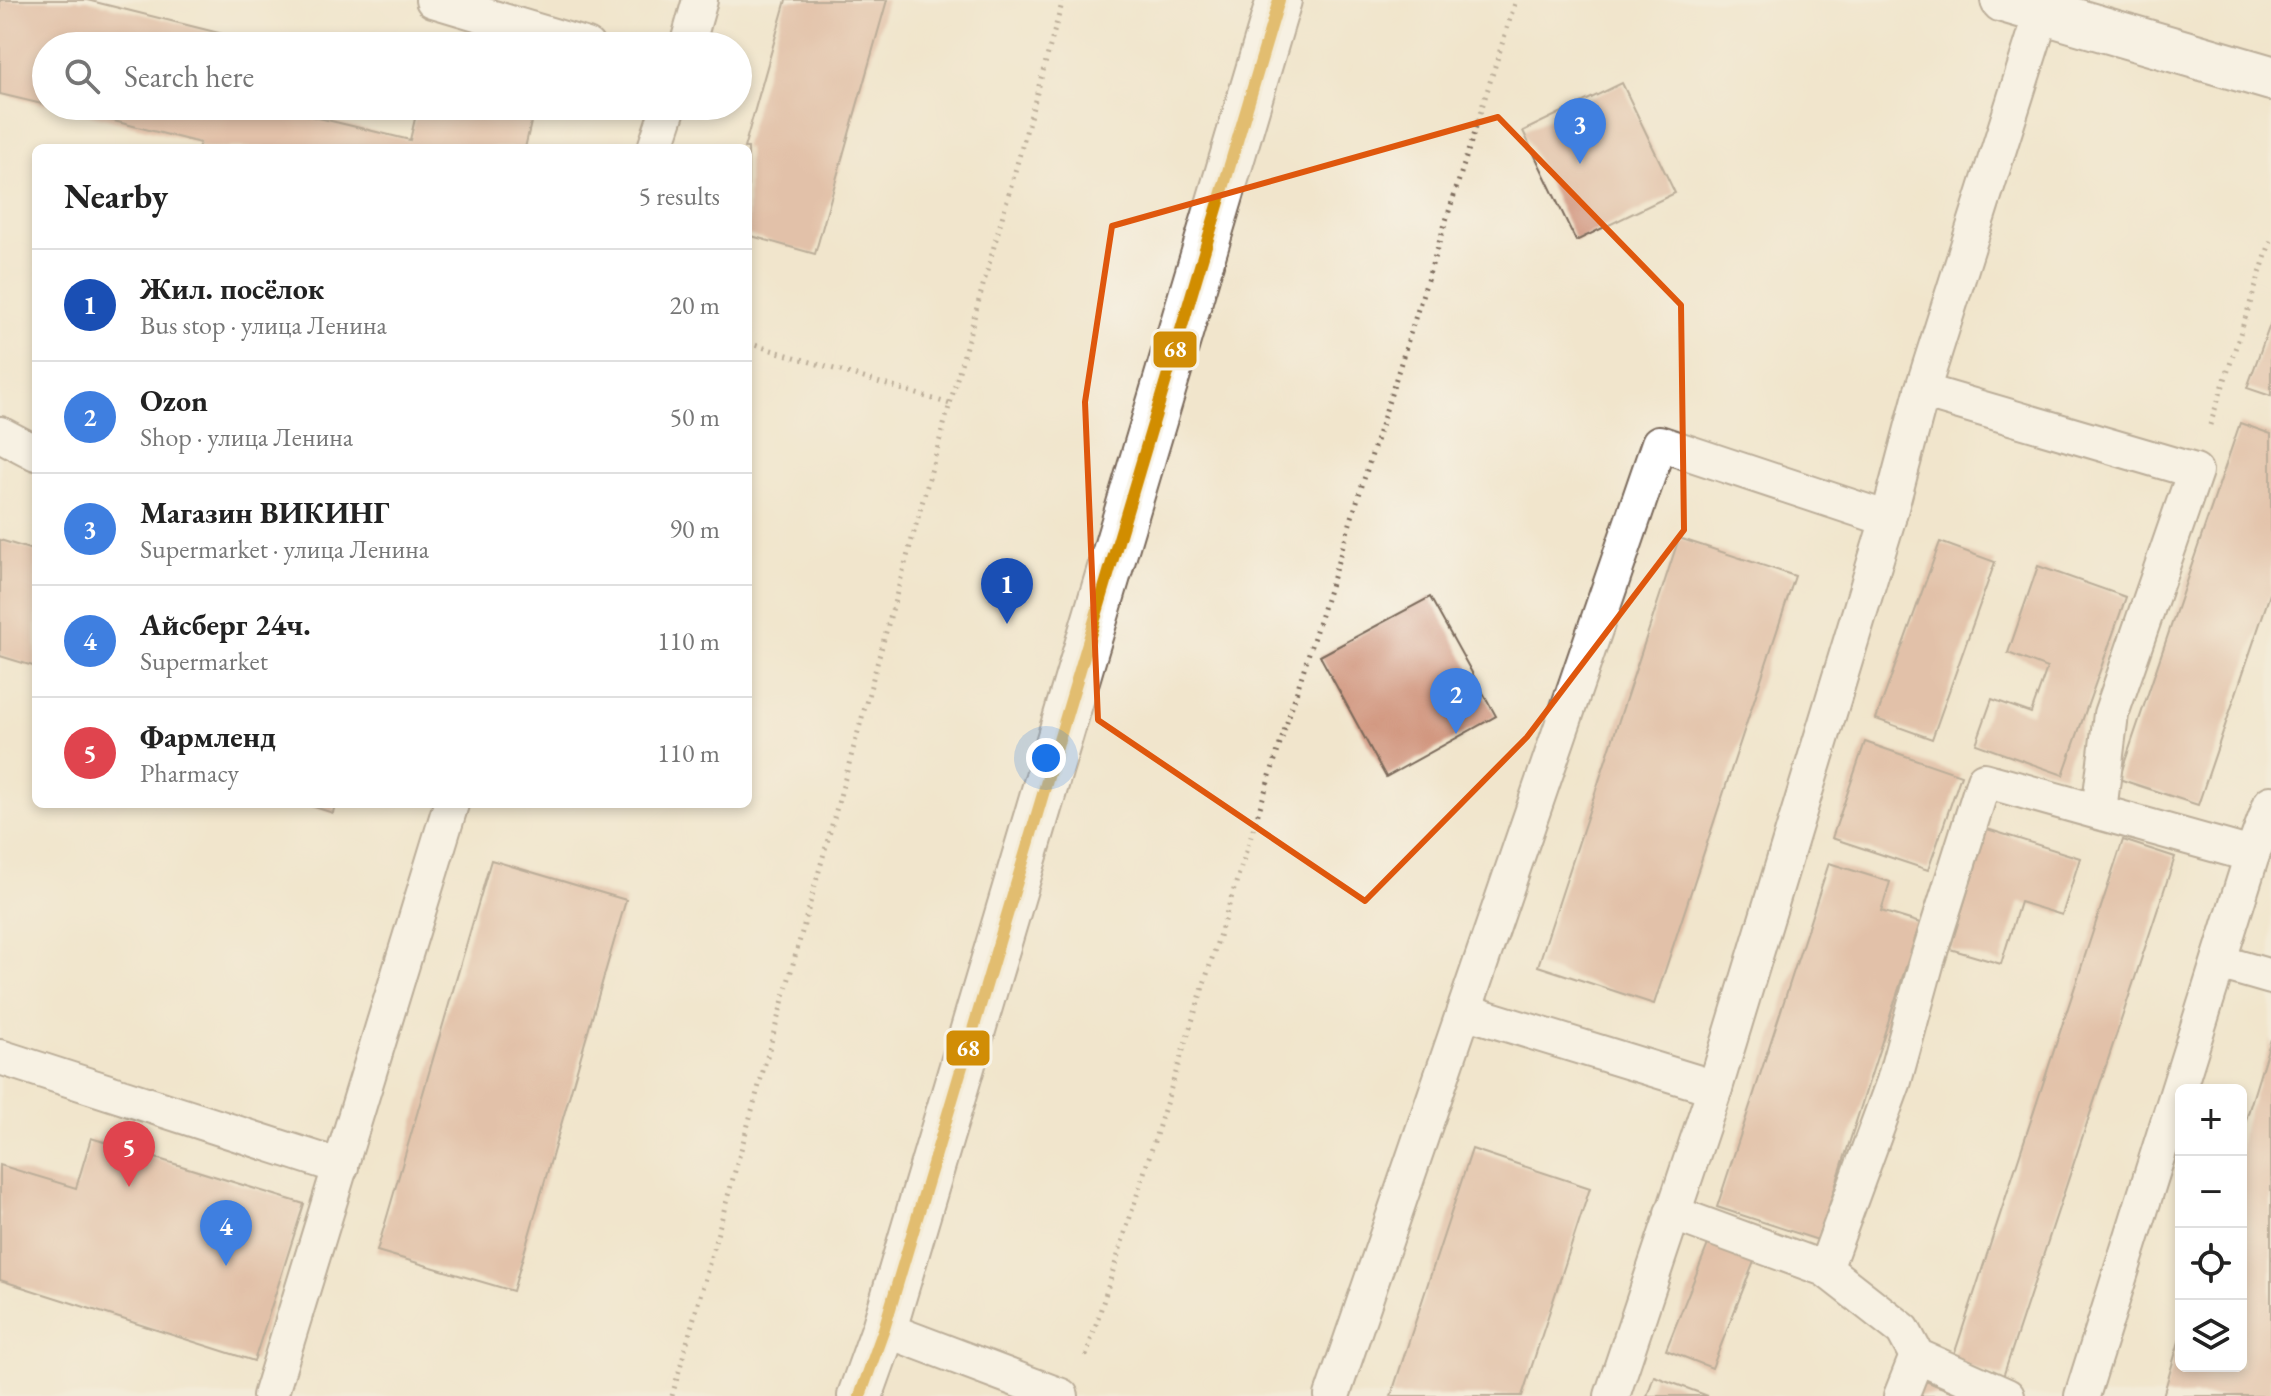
<!DOCTYPE html>
<meta charset="utf-8">
<style>
:root{--surface:#fff;--page:#f2f2f2;--text:#222;--muted:#767676;--line:#e0e0e0;--accent:#7c3aed}
body{margin:0;font-family:"EB Garamond",serif;background:var(--page);color:var(--text)}
.controls{position:absolute;right:24px;bottom:24px;display:grid;overflow:hidden;border-radius:12px;box-shadow:0 4px 12px #0003}
.controls button{width:72px;height:72px;display:grid;place-items:center;padding:0;border:0;border-bottom:2px solid var(--line);background:var(--surface);color:var(--text);font:40px sans-serif}
.you{position:absolute;left:1046px;top:758px;width:28px;height:28px;margin:-20px;border:6px solid #fff;border-radius:50%;background:#1a73e8;box-shadow:0 0 0 12px #1a73e833}
.badge{display:grid;place-items:center;width:52px;height:52px;border-radius:50%;background:var(--accent);color:#fff;font-size:26px;font-weight:700}
.pin{position:absolute;translate:-50% -66px;filter:drop-shadow(0 2px 4px #0008)}
.pin::after{content:'';position:absolute;top:42px;width:28px;height:24px;background:inherit;clip-path:polygon(0 0,100% 0,50% 100%)}
.list{margin:0;padding:0;list-style:none}
h2{display:flex;justify-content:space-between;align-items:center;height:104px;margin:0;padding:0 32px;font-size:34px}
h2 small{font-size:26px;font-weight:400;color:var(--muted)}
.list li{display:grid;grid-template-columns:52px 1fr auto;gap:24px;align-items:center;box-sizing:border-box;height:112px;padding:0 32px;border-top:2px solid var(--line)}
.list b{display:block;font-size:30px;white-space:nowrap}
.list p{margin:0;font-size:26px;white-space:nowrap;color:var(--muted)}
.list em{font-size:26px;font-style:normal;color:var(--muted)}
.icon{flex:none;width:44px;height:44px;fill:none;stroke:currentColor;stroke-width:2;stroke-linecap:round;stroke-linejoin:round}
.map{position:relative;flex:none;width:2271px;height:1396px;overflow:hidden}
.search{position:absolute;background:var(--surface);box-shadow:0 4px 12px #0003;left:32px;top:32px;width:720px;height:88px;display:flex;align-items:center;gap:20px;box-sizing:border-box;padding:0 28px;border-radius:44px;color:var(--muted);font-size:30px}
.panel{position:absolute;background:var(--surface);box-shadow:0 4px 12px #0003;left:32px;top:144px;width:720px;height:664px;border-radius:12px}
.map>svg:first-child{display:block}
.building{fill:#d1967f}
.lines{fill:none;stroke-linecap:round;stroke-linejoin:round}
.lane-casing{stroke:#7b6b5b;stroke-width:38}
.street-casing{stroke:#7b6b5b;stroke-width:48}
.secondary-casing{stroke:#7b6b5b;stroke-width:48}
.path{stroke:#7b6b5b;stroke-width:5;stroke-dasharray:2 6;stroke-linecap:butt}
.lane{stroke:#fff;stroke-width:34}
.street{stroke:#fff;stroke-width:44}
.secondary{stroke:#fff;stroke-width:44}
.bus-1-casing{stroke:#f7f3e8;stroke-width:18}
.bus-1{stroke:#d18d06;stroke-width:12}
.marked{fill:none;stroke:#df570d;stroke-width:6;stroke-linejoin:round}
.line-badge{stroke:#f7f3e8;stroke-width:3}
.badge-label{font-size:22px;text-anchor:middle;font-weight:bold;fill:#fff}
</style>
<div class="map">
<svg width="2271" height="1396" viewBox="0 0 2271 1396">
<rect width="100%" height="100%" fill="#f7f3e8"/>
<filter id="ink" filterUnits="userSpaceOnUse"><feTurbulence type="fractalNoise" baseFrequency=".0125" numOctaves="2"/><feDisplacementMap in="SourceGraphic" scale="16" xChannelSelector="R" yChannelSelector="G"/><feConvolveMatrix kernelMatrix="1 2 1 2 8 2 1 2 1" color-interpolation-filters="sRGB"/></filter>
<filter id="wash" filterUnits="userSpaceOnUse"><feTurbulence type="fractalNoise" baseFrequency=".006" numOctaves="4" result="noise"/><feDisplacementMap in="SourceGraphic" scale="32" xChannelSelector="R" yChannelSelector="G"/><feGaussianBlur stdDeviation="1.8" result="paint"/><feColorMatrix in="noise" values="0 0 0 0 0 0 0 0 0 0 0 0 0 0 0 0 0 1.4 0 .05"/><feComposite in="paint" operator="in"/></filter>
<g filter="url(#wash)">
<rect width="100%" height="100%" fill="#f1e5cc"/>
<g id="blocks">
<g class="building">
<polygon points="0,0 87,0 227,35 224,46 46,46 46,105 0,94"/>
<polygon points="786,0 887,0 815,254 748,235 748,148 744,148"/>
<polygon points="1622,83 1675,193 1576,241 1523,131"/>
<polygon points="55,106 269,106 410,140 418,106 484,106 532,118 525,148 198,148 200,143"/>
<polygon points="2271,322 2271,396 2247,388"/>
<polygon points="2240,423 2271,434 2271,591 2198,805 2119,779"/>
<polygon points="1679,538 1795,576 1654,1004 1538,966"/>
<polygon points="0,540 36,551 36,667 0,656"/>
<polygon points="1940,542 1995,562 1932,739 1876,719"/>
<polygon points="2038,566 2126,597 2063,775 1976,744 1992,699 2031,713 2047,668 2008,653"/>
<polygon points="1430,597 1496,716 1386,777 1320,656"/>
<polygon points="1865,742 1961,775 1928,870 1832,838"/>
<polygon points="305,804 335,804 333,813"/>
<polygon points="1987,829 2080,858 2062,915 2020,902 2001,964 1950,949"/>
<polygon points="2123,840 2175,857 2003,1377 1952,1361"/>
<polygon points="491,860 626,900 513,1291 377,1251"/>
<polygon points="1829,863 1890,882 1881,911 1920,923 1818,1240 1717,1207"/>
<polygon points="2271,1039 2271,1396 2163,1396 2180,1338 2181,1366 2241,1366 2241,1136"/>
<polygon points="91,1138 304,1204 254,1361 0,1280 0,1165 76,1188"/>
<polygon points="1472,1149 1590,1188 1522,1396 1391,1396"/>
<polygon points="1709,1242 1755,1259 1712,1368 1666,1350"/>
<polygon points="1654,1376 1708,1396 1647,1396"/>
<polygon points="1918,1378 1963,1396 1911,1396"/>
</g>
</g>
</g>
<g filter="url(#ink)">
<use href="#blocks" fill-opacity="0" stroke="#7b6b5b" stroke-width="2"/>
<g class="lines">
<defs>
<g id="lane">
<polyline points="433,0 587,46"/>
<polyline points="687,46 700,0"/>
<polyline points="655,148 669,106"/>
<polyline points="1922,391 2195,471 2111,714 2099,811"/>
<polyline points="0,434 36,453"/>
<polyline points="2219,962 2271,977"/>
<polyline points="1464,1011 1715,1088"/>
<polyline points="0,1057 341,1167"/>
<polyline points="1672,1213 1825,1269 1903,1330 1917,1356 2007,1396"/>
<polyline points="1825,1269 1894,1081 1927,961 1984,780 2252,855"/>
<polyline points="884,1329 1061,1396"/>
<polyline points="270,1396 451,804"/>
<polyline points="1332,1396 1659,443 1888,519"/>
<polyline points="1612,1396 1715,1088 1888,519 1922,391 2042,13"/>
<polyline points="1901,1396 1917,1356"/>
<polyline points="2082,1396 2252,855 2271,803"/>
</g>
<polyline id="street" points="2003,0 2271,78"/>
<polyline id="secondary" points="860,1396 884,1329 1279,0"/>
</defs>
<use href="#lane" class="lane-casing"/>
<use href="#street" class="street-casing"/>
<use href="#secondary" class="secondary-casing"/>
<g class="path">
<polyline points="748,343 950,404"/>
<polyline points="2210,425 2271,240"/>
<polyline points="1086,1356 1516,0"/>
<polyline points="672,1396 1063,0"/>
</g>
<use href="#lane" class="lane"/>
<use href="#street" class="street"/>
<use href="#secondary" class="secondary"/>
<defs>
<polyline id="bus-1" points="860,1396 884,1329 1279,0"/>
</defs>
<use href="#bus-1" class="bus-1-casing"/>
<use href="#bus-1" class="bus-1"/>
</g>
</g>
<path d="M0 0H2271V1396H0ZM 1498,117 L 1681,305 L 1684,530 L 1527,737 L 1365,901 L 1098,720 L 1085,402 L 1112,226 Z" fill="#f1e5cc" fill-opacity=".55" fill-rule="evenodd"/>
<path class="marked" d="M 1498,117 L 1681,305 L 1684,530 L 1527,737 L 1365,901 L 1098,720 L 1085,402 L 1112,226 Z"/>
<g class="line-badge">
<rect x="1152" y="330" width="46" height="39" rx="8" fill="#d18d06"/>
<rect x="945" y="1029" width="46" height="38" rx="8" fill="#d18d06"/>
</g>
<g class="badge-label">
<text x="1175" y="357">68</text>
<text x="968" y="1056">68</text>
</g>
</svg>
<div class="controls">
<button>+</button>
<button>−</button>
<button><svg class="icon" aria-label="locate" viewBox="0 0 24 24"><circle cx="12" cy="12" r="6"/><path d="M12 2v4M12 18v4M2 12h4M18 12h4"/></svg></button>
<button><svg class="icon" aria-label="layers" viewBox="0 0 24 24"><path d="M12 4l9 5-9 5-9-5zM3 14l9 5 9-5"/></svg></button>
</div>
<div class="you"></div>
<div class="pin badge" style="left:1007px;top:624px;background:#1a4fb4">1</div>
<div class="pin badge" style="left:1456px;top:734px;background:#3f7fe0">2</div>
<div class="pin badge" style="left:1580px;top:164px;background:#3f7fe0">3</div>
<div class="pin badge" style="left:226px;top:1266px;background:#3f7fe0">4</div>
<div class="pin badge" style="left:129px;top:1187px;background:#e0444e">5</div>
<div class="search"><svg class="icon" aria-label="search" viewBox="0 0 24 24"><circle cx="10" cy="10" r="6"/><path d="M15 15l6 6"/></svg>Search here</div>
<section class="panel">
<h2>Nearby<small>5 results</small></h2>
<ul class="list">
<li><span class="badge" style="background:#1a4fb4">1</span><div><b>Жил. посёлок</b><p>Bus stop · улица Ленина</p></div><em>20 m</em></li>
<li><span class="badge" style="background:#3f7fe0">2</span><div><b>Ozon</b><p>Shop · улица Ленина</p></div><em>50 m</em></li>
<li><span class="badge" style="background:#3f7fe0">3</span><div><b>Магазин ВИКИНГ</b><p>Supermarket · улица Ленина</p></div><em>90 m</em></li>
<li><span class="badge" style="background:#3f7fe0">4</span><div><b>Айсберг 24ч.</b><p>Supermarket</p></div><em>110 m</em></li>
<li><span class="badge" style="background:#e0444e">5</span><div><b>Фармленд</b><p>Pharmacy</p></div><em>110 m</em></li>
</ul>
</section>
</div>
